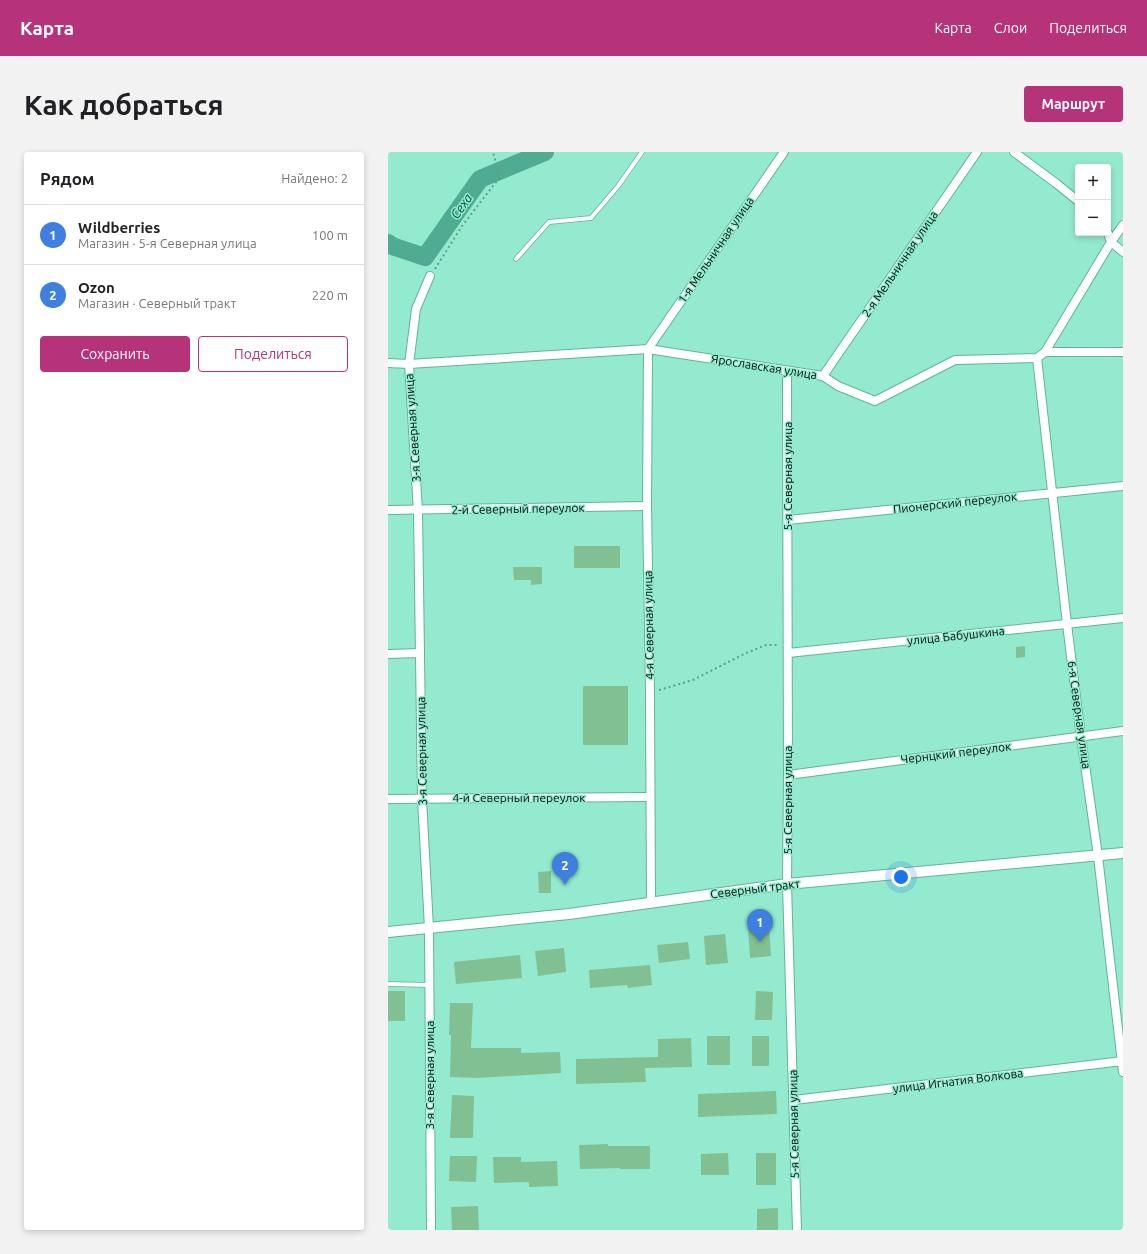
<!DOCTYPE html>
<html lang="ru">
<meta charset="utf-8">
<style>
:root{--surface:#fff;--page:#f2f2f2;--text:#202124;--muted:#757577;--line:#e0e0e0;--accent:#b63379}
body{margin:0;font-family:Ubuntu,sans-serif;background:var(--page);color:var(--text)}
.controls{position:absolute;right:12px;top:12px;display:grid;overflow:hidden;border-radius:4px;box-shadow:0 2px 6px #0003}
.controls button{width:36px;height:36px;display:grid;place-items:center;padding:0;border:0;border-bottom:1px solid var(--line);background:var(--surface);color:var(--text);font:20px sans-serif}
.you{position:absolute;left:513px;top:725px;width:14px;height:14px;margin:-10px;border:3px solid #fff;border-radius:50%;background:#1a73e8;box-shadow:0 0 0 6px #1a73e833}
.badge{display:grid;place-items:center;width:26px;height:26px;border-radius:50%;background:var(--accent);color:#fff;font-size:13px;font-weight:700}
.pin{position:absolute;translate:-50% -33px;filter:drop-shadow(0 1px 2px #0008)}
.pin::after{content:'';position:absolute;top:21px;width:14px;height:12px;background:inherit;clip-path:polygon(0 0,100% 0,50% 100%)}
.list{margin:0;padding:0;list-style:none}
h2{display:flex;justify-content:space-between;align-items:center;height:52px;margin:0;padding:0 16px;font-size:17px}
h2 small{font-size:13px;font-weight:400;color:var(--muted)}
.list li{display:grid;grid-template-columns:26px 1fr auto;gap:12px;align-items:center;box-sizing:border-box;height:60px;padding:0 16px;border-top:1px solid var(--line)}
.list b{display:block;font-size:15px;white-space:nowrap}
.list p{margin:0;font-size:13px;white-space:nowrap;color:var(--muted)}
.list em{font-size:13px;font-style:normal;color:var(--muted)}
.actions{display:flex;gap:8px;padding:12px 16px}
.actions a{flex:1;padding:9px 0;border:1px solid var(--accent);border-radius:4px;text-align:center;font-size:14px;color:var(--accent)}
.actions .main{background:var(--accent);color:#fff}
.map{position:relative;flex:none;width:735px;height:1078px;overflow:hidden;border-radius:4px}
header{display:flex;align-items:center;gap:24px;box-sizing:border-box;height:56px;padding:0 20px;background:var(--accent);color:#fff}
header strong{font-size:19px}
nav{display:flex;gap:22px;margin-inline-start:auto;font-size:14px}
.intro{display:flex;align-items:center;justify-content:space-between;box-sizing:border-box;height:96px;padding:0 24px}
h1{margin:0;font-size:28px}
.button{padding:10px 18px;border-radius:4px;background:var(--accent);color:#fff;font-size:14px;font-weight:700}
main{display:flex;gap:24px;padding:0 24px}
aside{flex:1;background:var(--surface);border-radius:4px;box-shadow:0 2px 6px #0003}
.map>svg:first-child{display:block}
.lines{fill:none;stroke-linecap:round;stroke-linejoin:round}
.river{stroke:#4fab91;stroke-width:18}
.building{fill:#81c092}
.service-casing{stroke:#5fb59b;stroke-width:5.5}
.minor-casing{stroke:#5fb59b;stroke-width:10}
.tertiary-casing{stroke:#5fb59b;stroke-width:12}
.path{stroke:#609e89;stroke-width:2;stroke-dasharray:2 3;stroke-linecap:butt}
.service{stroke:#fff;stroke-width:4}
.minor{stroke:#fff;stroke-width:8}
.tertiary{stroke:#fff;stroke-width:10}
.labels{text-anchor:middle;stroke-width:3;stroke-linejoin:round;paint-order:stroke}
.street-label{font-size:12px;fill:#00120b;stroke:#94eace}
.water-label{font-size:13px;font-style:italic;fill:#005140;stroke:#94eace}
</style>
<header>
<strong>Карта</strong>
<nav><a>Карта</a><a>Слои</a><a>Поделиться</a></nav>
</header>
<div class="intro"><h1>Как добраться</h1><a class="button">Маршрут</a></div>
<main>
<aside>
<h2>Рядом<small>Найдено: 2</small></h2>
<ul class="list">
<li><span class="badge" style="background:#3f7fe0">1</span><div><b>Wildberries</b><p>Магазин · 5-я Северная улица</p></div><em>100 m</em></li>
<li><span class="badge" style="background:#3f7fe0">2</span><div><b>Ozon</b><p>Магазин · Северный тракт</p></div><em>220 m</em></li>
</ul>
<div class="actions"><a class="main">Сохранить</a><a>Поделиться</a></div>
</aside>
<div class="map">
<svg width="735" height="1078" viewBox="0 0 735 1078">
<rect width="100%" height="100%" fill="#94eace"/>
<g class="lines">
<polyline class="river" points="0,91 4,94 37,105 92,27 157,0"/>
</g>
<g class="building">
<rect x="186" y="394" width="46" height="22"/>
<polygon points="125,415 154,415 154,432 143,433 143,428 126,428"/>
<polygon points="637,494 637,505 628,506 628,495"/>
<rect x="195" y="534" width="45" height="59"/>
<polygon points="163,719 163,741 151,741 150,720"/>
<polygon points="381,773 383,804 362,806 360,775"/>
<polygon points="337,782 340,811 318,813 316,784"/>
<polygon points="300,790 302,807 271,811 269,793"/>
<polygon points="176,796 178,820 150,824 147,799"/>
<polygon points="132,803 134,826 68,832 66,810"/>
<polygon points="262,813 264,833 240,836 239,833 202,836 201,818"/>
<rect x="0" y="839" width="17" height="30"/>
<polygon points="368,839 385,840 384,868 367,868"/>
<polygon points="62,851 85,851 83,896 133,896 133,901 172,900 173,921 90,926 62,925 63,883 61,883"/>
<rect x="319" y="884" width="23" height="29"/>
<rect x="364" y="884" width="17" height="30"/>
<polygon points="303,886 304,915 257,916 258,930 188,932 188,907 270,905 270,887"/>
<polygon points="388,939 389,962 310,965 310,942"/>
<polygon points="64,943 86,944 85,986 62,986"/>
<polygon points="220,992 220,994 262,994 262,1017 232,1017 232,1016 192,1017 191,993"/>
<polygon points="340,1001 341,1023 313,1023 313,1002"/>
<rect x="368" y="1001" width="20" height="32"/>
<polygon points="62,1004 89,1004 88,1030 61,1029"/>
<polygon points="105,1005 133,1005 133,1010 169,1009 170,1034 141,1035 141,1030 106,1031"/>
<polygon points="90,1054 91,1078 64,1078 63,1055"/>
<polygon points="390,1056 390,1078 369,1078 369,1057"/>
</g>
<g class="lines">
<defs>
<g id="service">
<polyline points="128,107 161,70 203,66 231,33 254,0"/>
<polyline points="0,832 41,833"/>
</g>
<g id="minor">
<polyline points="626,0 669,32 690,49"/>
<polyline points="720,81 723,90 735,100"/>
<polyline points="42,124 28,157 21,212 30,359 34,647 41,776 43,1078"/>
<polyline points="657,200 723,90 735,73"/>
<polyline points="649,206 679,472 693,585 710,704 735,920"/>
<polyline points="0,211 21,212 260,197 435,224 450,234 487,249 567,208 649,206 657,200 735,200"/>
<polyline points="399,219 400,623 399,732 409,1078"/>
<polyline points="435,224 589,0"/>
<polyline points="0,358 259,354"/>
<polyline points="400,368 735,334"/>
<polyline points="400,501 735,466"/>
<polyline points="0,502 32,501"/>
<polyline points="400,623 735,579"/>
<polyline points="0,647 262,645"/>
<polyline points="263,750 262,541 259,354 260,197 396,0"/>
<polyline points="406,948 735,909"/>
</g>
<polyline id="tertiary" points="0,780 181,762 399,732 735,701"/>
</defs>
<use href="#service" class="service-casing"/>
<use href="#minor" class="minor-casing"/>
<use href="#tertiary" class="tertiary-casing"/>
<g class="path">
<polyline points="47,117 74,74 112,25 105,0"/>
<polyline points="271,538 305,528 356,502 378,493 391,493"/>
</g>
<use href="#service" class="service"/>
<use href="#minor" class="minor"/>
<use href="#tertiary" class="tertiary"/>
</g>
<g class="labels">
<g class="street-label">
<text transform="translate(328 98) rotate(-56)" y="4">1-я Мельничная улица</text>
<text transform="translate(512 112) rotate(-56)" y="4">2-я Мельничная улица</text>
<text transform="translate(376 215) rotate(9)" y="4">Ярославская улица</text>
<text transform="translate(25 276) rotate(-94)" y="4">3-я Северная улица</text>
<text transform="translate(400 324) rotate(-90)" y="4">5-я Северная улица</text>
<text transform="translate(567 351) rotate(-6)" y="4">Пионерский переулок</text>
<text transform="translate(130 357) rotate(-1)" y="4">2-й Северный переулок</text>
<text transform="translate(261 473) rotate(-91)" y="4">4-я Северная улица</text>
<text transform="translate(568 484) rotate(-6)" y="4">улица Бабушкина</text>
<text transform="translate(691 563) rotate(82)" y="4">6-я Северная улица</text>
<text transform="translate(34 599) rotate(-91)" y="4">3-я Северная улица</text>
<text transform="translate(568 601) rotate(-7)" y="4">Чернцкий переулок</text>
<text x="131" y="650">4-й Северный переулок</text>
<text transform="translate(400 648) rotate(-90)" y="4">5-я Северная улица</text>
<text transform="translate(367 737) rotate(-7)" y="4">Северный тракт</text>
<text transform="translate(42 923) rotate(-90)" y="4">3-я Северная улица</text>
<text transform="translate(570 929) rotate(-7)" y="4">улица Игнатия Волкова</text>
<text transform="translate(406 972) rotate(-91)" y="4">5-я Северная улица</text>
</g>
<g class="water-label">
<text transform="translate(73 54) rotate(-55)" y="5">Сеха</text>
</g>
</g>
</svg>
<div class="controls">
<button>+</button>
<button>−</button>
</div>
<div class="you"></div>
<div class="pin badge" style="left:372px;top:790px;background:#3f7fe0">1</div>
<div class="pin badge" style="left:177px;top:733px;background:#3f7fe0">2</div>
</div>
</main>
